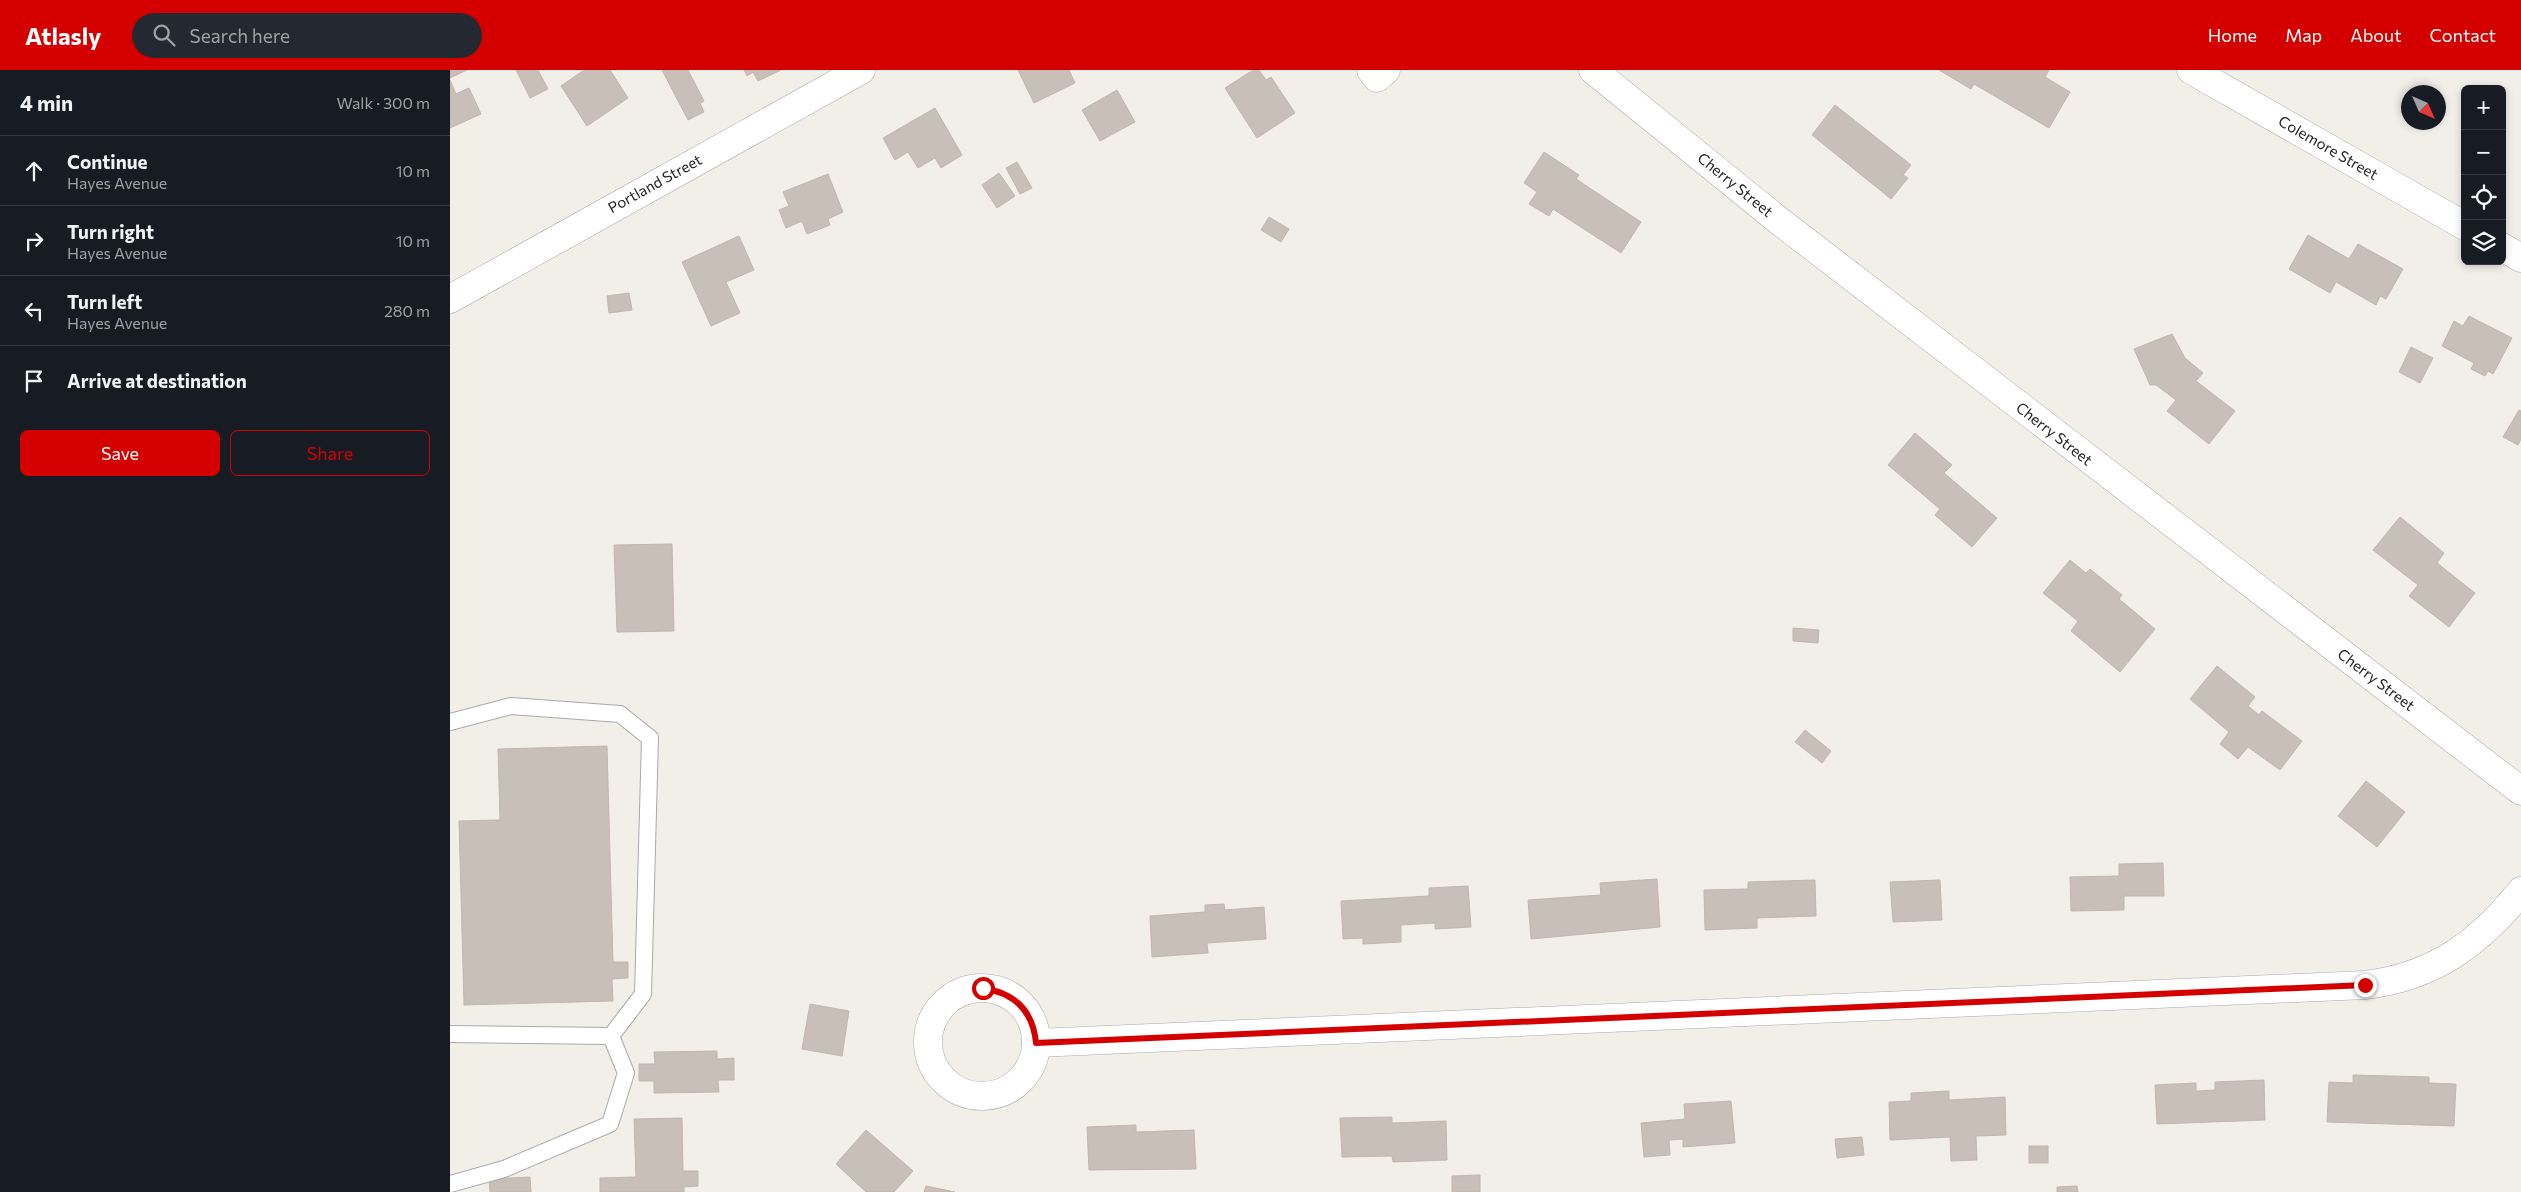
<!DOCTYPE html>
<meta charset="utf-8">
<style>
:root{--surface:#171b24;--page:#242831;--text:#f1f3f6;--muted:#9ea1a6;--line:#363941;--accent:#d40000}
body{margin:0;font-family:Commissioner,sans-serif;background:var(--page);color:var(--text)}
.controls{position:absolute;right:15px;top:15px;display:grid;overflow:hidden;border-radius:8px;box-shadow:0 2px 8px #0003}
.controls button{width:45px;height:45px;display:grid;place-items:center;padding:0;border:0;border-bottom:1px solid var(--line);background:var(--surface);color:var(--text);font:25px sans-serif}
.compass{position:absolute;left:1951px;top:15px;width:45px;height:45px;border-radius:50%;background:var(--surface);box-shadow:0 2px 8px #0003;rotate:135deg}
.stop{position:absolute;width:15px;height:15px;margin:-11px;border:4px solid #d40000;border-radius:50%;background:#fff}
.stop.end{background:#d40000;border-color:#fff;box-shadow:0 1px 5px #0008}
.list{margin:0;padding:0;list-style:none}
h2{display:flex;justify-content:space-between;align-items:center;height:65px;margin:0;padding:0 20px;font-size:21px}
h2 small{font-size:16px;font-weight:400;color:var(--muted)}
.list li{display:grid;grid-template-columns:32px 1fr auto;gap:15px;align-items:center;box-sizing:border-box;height:70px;padding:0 20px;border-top:1px solid var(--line)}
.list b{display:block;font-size:19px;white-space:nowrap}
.list p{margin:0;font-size:16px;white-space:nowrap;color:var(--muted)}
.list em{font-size:16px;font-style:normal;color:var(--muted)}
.actions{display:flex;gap:10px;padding:15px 20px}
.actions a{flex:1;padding:11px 0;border:1px solid var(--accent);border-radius:8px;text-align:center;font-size:18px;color:var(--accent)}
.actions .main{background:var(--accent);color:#fff}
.icon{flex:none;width:28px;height:28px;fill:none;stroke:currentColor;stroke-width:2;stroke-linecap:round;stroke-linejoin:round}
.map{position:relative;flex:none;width:2071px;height:1122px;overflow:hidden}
header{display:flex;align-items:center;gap:30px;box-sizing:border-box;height:70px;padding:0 25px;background:var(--accent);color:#fff}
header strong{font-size:24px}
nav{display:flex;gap:28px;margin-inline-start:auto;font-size:18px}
.search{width:350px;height:45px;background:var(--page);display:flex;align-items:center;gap:12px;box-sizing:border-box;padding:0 18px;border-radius:28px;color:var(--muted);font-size:19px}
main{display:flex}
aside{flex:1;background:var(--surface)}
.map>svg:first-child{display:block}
.building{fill:#c7bfb8;stroke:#c4b6ab}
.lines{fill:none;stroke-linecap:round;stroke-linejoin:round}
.service-casing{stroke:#a9a9a9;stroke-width:18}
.minor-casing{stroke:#a9a9a9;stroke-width:29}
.service{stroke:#fff;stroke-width:16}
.minor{stroke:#fff;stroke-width:28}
.route{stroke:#d40000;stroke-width:6}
.labels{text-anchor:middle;stroke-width:4.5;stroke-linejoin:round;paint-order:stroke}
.street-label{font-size:15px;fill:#222;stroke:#fff}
</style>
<header>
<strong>Atlasly</strong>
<div class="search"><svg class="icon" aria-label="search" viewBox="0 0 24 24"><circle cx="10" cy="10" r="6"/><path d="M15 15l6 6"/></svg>Search here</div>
<nav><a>Home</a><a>Map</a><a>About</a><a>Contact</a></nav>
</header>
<main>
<aside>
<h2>4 min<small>Walk · 300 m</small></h2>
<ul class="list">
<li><svg class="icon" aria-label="ahead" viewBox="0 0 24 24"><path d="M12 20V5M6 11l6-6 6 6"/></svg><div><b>Continue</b><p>Hayes Avenue</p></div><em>10 m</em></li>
<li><svg class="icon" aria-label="right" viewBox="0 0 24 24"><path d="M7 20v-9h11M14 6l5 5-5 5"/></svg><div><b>Turn right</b><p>Hayes Avenue</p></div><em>10 m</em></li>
<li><svg class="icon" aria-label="left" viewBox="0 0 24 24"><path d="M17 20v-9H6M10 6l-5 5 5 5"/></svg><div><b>Turn left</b><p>Hayes Avenue</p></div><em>280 m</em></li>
<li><svg class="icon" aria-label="arrive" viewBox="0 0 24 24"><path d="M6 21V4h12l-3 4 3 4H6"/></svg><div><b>Arrive at destination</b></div></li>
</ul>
<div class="actions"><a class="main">Save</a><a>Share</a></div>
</aside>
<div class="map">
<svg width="2071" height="1122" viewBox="0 0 2071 1122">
<rect width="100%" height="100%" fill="#f2efe9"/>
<g class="building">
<polygon points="0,0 17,0 0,8"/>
<polygon points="66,0 88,0 98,19 80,28"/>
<polygon points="134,0 160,0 178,28 137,56 111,16"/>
<polygon points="212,0 238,0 254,31 250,33 254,42 238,50"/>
<polygon points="294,0 331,0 308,11 303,2 297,6"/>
<polygon points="568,0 619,0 625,13 584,33"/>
<polygon points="803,0 809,0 816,10 821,7 845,43 807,68 775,18"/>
<polygon points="1489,0 1599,0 1595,7 1620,22 1599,58 1524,14 1521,19"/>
<polygon points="0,10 6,24 19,18 31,44 0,58"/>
<polygon points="667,20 685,52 650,71 632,40"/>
<polygon points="1385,35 1461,95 1453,105 1458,108 1441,129 1362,65"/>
<polygon points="485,38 512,85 491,98 485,88 468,98 458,82 445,90 433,68"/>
<polygon points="1094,82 1129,105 1126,109 1191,152 1171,183 1103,139 1099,146 1079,134 1087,122 1074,113"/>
<polygon points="567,92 582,118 570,124 556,98"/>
<polygon points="549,103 565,126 547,138 532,115"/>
<polygon points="378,104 393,142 378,149 380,155 357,164 352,151 336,158 329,140 339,136 333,122"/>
<polygon points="819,147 839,159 831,172 811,160"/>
<polygon points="1858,165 1899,189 1908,174 1953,199 1936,229 1930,226 1926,235 1886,212 1880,223 1839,199"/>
<polygon points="289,166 304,200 276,212 290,243 261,256 232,192"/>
<polygon points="179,223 182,240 159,243 157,226"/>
<polygon points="2019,246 2062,268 2043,304 2038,301 2035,306 2021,299 2024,293 1992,276 2004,251 2013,256"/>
<polygon points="1722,264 1735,288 1753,303 1746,311 1785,341 1759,374 1717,341 1726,330 1706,315 1700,315 1684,279"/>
<polygon points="1961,277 1983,288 1970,313 1949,302"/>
<polygon points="2069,340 2071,341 2071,369 2068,375 2053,367"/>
<polygon points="1465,363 1502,395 1494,403 1547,448 1522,477 1485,445 1490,439 1438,395"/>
<polygon points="1950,447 1994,483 1987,493 2025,523 1999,557 1959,526 1968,515 1923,480"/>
<polygon points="222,474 224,561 167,562 164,475"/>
<polygon points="1620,490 1636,503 1640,499 1672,525 1669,529 1705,559 1670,602 1621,561 1628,551 1593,523"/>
<polygon points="1343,558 1369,560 1368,573 1343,571"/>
<polygon points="1767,596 1805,627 1798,636 1809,645 1812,641 1852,671 1830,700 1798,677 1788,689 1770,674 1779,662 1740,629"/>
<polygon points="1355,660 1381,681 1372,693 1345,672"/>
<polygon points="157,676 163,892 178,892 178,908 162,909 163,931 14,935 9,751 50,750 48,679"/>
<polygon points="1916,711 1955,742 1927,777 1888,746"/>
<polygon points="1713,793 1714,826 1674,826 1674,840 1621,841 1620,807 1669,806 1669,794"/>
<polygon points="1207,809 1210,857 1081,869 1078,830 1151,825 1150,813"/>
<polygon points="1365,810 1366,846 1307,848 1307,858 1255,860 1254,820 1298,819 1298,812"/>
<polygon points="1490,810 1492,850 1443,852 1440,812"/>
<polygon points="1018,816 1021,857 985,859 985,853 951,855 951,872 913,874 913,868 893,869 891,831 979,826 979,818"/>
<polygon points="774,834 775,840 814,837 816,869 757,873 758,883 702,887 700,846 755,842 755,835"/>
<polygon points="360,934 399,941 392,986 352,979"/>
<polygon points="267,981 267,989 284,988 284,1010 268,1010 269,1022 204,1023 204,1011 189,1011 189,994 205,994 204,982"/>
<polygon points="1903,1005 1979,1007 1979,1013 2006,1014 2004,1056 1877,1052 1879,1012 1903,1013"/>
<polygon points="1814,1010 1815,1050 1707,1054 1705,1015 1746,1013 1746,1021 1765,1020 1765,1012"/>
<polygon points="1499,1021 1499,1030 1555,1027 1556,1065 1526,1066 1527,1090 1501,1091 1500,1067 1440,1070 1439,1032 1461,1031 1461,1023"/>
<polygon points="1281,1031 1285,1073 1233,1077 1233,1069 1219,1070 1220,1085 1194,1087 1191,1053 1235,1049 1234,1034"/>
<polygon points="942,1047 942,1053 996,1051 997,1090 943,1092 942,1086 892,1087 890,1048"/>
<polygon points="232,1048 233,1101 248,1101 248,1116 234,1117 234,1122 150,1122 150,1108 186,1107 184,1049"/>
<polygon points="686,1055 686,1062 744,1060 746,1099 639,1100 637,1057"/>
<polygon points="416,1060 463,1101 444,1122 416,1122 386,1094"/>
<polygon points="1412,1067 1414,1085 1387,1088 1385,1069"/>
<rect x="1579" y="1076" width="19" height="17"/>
<polygon points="1030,1105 1030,1122 1002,1122 1002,1106"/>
<polygon points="80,1107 81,1122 40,1122 39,1109"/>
<polygon points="476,1116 505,1122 474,1122"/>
<polygon points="1627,1116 1628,1122 1607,1122 1607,1117"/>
</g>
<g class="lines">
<defs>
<g id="service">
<polyline points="0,652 61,636 170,644 200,668 193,924 161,966"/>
<polyline points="0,964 161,966 176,1003 160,1054 54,1099 0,1114"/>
</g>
<g id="minor">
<polyline points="921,0 927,8 936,0"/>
<polyline points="1143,0 1328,150 2071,721"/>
<polyline points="1741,0 2015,156"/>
<polyline points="2052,177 2071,188"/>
<polyline points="0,229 411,0"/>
<circle cx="532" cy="972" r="54"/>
<path d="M 586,973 L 1915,915 C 1983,907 2029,874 2071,821"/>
</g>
</defs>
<use href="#service" class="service-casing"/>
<use href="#minor" class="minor-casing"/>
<use href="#service" class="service"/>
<use href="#minor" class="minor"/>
</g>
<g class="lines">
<path class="route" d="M 533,918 C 565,923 583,941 586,973 L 1915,915"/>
</g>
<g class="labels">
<g class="street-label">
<text transform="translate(1878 78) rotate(30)" y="5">Colemore Street</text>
<text transform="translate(205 114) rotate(-29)" y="5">Portland Street</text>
<text transform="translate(1285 115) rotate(39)" y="5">Cherry Street</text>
<text transform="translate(1604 364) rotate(38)" y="5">Cherry Street</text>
<text transform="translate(1926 610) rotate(37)" y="5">Cherry Street</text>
</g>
</g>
</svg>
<div class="controls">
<button>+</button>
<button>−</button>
<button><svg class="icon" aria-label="locate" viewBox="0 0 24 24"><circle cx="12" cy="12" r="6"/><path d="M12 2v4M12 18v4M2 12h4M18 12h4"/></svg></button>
<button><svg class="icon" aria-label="layers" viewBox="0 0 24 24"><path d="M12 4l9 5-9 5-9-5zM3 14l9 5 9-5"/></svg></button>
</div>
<svg class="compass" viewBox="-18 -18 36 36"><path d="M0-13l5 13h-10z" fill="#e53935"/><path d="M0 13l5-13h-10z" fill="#9ea1a6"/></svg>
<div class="stop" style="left:533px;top:918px"></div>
<div class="stop end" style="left:1915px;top:915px"></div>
</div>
</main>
